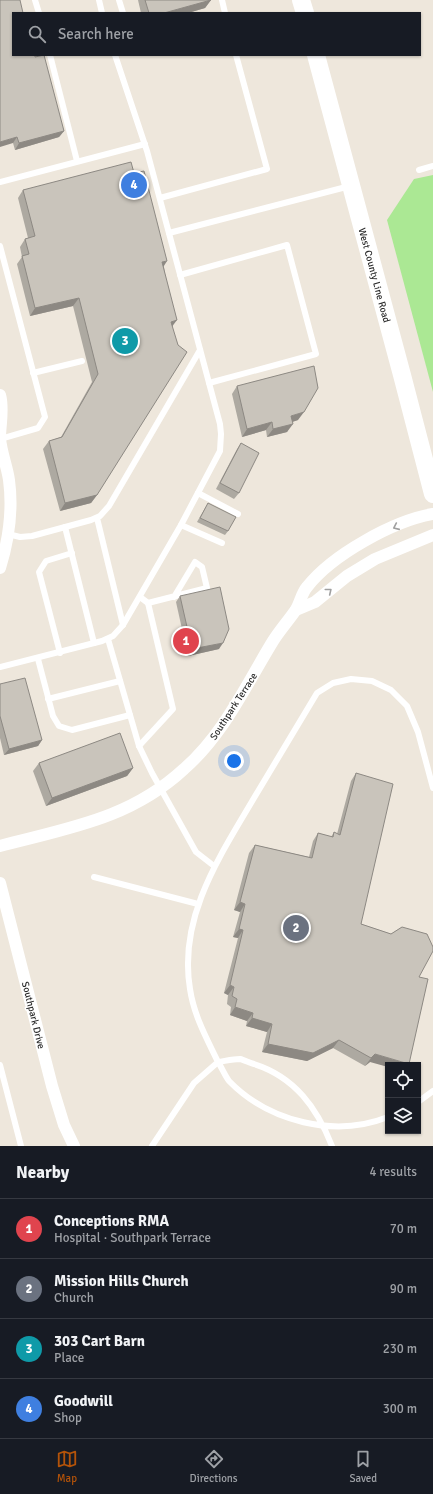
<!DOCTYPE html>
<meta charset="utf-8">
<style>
:root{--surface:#171b24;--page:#242831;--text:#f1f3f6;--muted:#9ea1a6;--line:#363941;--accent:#b45309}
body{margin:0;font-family:Signika,sans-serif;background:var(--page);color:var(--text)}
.controls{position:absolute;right:12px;bottom:12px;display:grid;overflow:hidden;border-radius:0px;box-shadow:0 1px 3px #0004}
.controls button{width:36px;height:36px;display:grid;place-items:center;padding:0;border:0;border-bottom:1px solid var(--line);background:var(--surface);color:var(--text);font:20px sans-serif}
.you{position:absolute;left:234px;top:761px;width:14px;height:14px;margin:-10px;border:3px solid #fff;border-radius:50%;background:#1a73e8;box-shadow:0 0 0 6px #1a73e833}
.badge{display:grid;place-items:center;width:26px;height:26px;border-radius:50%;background:var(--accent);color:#fff;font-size:13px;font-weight:700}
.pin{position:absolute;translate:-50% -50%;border:2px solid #fff;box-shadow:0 1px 4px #0006}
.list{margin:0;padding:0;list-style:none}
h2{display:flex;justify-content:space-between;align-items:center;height:52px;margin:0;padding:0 16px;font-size:17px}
h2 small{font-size:13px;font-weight:400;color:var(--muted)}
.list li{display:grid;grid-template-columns:26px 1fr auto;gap:12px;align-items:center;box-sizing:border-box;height:60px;padding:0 16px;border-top:1px solid var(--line)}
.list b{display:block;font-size:15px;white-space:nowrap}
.list p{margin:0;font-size:13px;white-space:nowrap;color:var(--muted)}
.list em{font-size:13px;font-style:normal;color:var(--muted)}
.icon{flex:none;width:22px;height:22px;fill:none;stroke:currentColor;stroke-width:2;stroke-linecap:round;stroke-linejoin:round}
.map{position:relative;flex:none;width:433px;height:1146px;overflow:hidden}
.search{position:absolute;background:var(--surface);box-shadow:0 1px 3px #0004;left:12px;right:12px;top:12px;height:44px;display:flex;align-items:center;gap:10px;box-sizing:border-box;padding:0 14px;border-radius:0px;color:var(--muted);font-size:15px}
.sheet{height:292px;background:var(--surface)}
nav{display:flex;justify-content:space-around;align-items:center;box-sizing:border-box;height:56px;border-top:1px solid var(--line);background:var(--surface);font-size:11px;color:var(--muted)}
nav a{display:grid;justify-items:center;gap:2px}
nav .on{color:var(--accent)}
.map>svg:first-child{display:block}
.green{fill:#abe894}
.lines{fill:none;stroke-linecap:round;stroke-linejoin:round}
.service{stroke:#fff;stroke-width:6}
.minor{stroke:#fff;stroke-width:12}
.secondary{stroke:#fff;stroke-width:18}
.wall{fill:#ada9a1}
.shaded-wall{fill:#8d8983}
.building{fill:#c9c4bb;stroke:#8d8983}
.oneway{stroke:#a0a0a0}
.labels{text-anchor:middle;stroke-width:3;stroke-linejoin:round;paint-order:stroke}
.street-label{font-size:10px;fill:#2b2b2b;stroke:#fff}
</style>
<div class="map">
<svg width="433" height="1146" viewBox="0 0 433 1146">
<rect width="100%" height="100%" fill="#eee7dc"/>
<polygon class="green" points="433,175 433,392 387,220 414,179"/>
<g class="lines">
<g class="service">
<polyline points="35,0 39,13"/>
<polyline points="99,0 102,13"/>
<polyline points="119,0 123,13"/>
<polyline points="222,0 225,13"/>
<polyline points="50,55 77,161"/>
<polyline points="419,170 433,166"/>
<polyline points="0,182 145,144"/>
<polyline points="160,198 267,169 236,55"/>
<polyline points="169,233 350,186"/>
<polyline points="0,246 45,417 38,428 0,439"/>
<polyline points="180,275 287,245 316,354 209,383"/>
<polyline points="33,373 82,361"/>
<polyline points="198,493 238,514"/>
<polyline points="97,518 123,625"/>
<polyline points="181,525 222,543"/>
<polyline points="65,527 94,643"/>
<polyline points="8,534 20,537 32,536 91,520 100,516 109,506 200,350"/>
<polyline points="148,603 207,588 202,567 195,562 174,597"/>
<polyline points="108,639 139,746 152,773 196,852 214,866"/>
<polyline points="60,653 39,572 46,561 72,553"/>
<polyline points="38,659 53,716 59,726 72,730 130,715"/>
<polyline points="0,667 102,641 113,636 123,625 181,525 220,451 221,434 220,424 147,151 115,55"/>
<polyline points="48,699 120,681"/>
<polyline points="139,746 173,709 148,603 140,597"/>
<polyline points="94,877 198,904"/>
<polyline points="0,1065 21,1146"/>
<polyline points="418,1102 433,1091"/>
<path d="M 152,1146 L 194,1083 L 218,1062 C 207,1039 194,1016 190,989 C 178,917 220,856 254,798 C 275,763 296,728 317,693 L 333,683 L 351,679 L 372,681 L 391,690 L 407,706 L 418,732 L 433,788"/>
<path d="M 332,1146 C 317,1108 295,1077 254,1064 C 250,1063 244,1060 240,1059 C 233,1059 225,1061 218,1062 C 222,1068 225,1076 229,1081 C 269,1122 335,1138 388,1117"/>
</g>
<g class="minor">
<path d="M 0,395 C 4,409 0,424 0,438 C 1,452 7,466 9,480 C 13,510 9,539 0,568"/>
<polyline points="296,610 315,602 347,576 375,559 433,535"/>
<path d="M 0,846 C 68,828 130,819 184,769 C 224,734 246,685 273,641 C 280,630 288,621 295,611 C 300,604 301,594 307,587 C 332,555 393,521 433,514"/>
<polyline points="0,883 52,1086 64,1125 74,1146"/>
</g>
<g class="secondary">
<polyline points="301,0 305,13"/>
<polyline points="316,55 402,375 433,494"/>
</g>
</g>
<g class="wall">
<polygon points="138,0 211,0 205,8 188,13 141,13"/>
<polygon points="13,13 64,131 59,137 15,150 13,143"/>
<polygon points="134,173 164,267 173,326 97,495 91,503 60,511 43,449 49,441 61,437 92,382 73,306 30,316 17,264 22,257 20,247 25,239 28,238 18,198 23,190"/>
<polygon points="237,386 298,420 292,422 287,432 267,437 266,430 242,437 232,394"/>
<polygon points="241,443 239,493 234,499 216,489 237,449"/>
<polygon points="208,503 228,531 225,535 197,522"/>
<polygon points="180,596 219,649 188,656 176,602"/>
<polygon points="0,684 42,740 38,746 4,755 0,738"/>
<polygon points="39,763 133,768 127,776 46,806 33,771"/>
<polygon points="356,773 361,924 391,934 402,927 370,1062 365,1066 333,1048 307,1061 262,1052 267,1032 246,1026 247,1021 230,1015 231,1007 227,1004 228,995 224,993 238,938 233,937 240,912 234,910 249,853 255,845 309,857 313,841 318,833 331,837 334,832 337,834 351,781"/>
</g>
<g class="shaded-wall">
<polygon points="211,0 205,8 188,13 164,13"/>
<polygon points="64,131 59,137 15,150 19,143"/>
<polygon points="17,137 13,143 0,147 0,142"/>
<polygon points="167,261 162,269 162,262"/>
<polygon points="79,298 73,306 30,316 35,308"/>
<polygon points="177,320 171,328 171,322"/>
<polygon points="304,412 298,420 286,424 291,416"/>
<polygon points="272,422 266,430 242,437 247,429"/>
<polygon points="293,424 287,432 267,437 273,429"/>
<polygon points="97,495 91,503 60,511 65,503"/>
<polygon points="223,643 219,649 188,656 192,649"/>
<polygon points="42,740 38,746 4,755 9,749"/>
<polygon points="133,768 127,776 46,806 52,798"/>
<polygon points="240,902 245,904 240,912 234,910"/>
<polygon points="239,929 243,930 238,938 233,937"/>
<polygon points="230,985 234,987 228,995 224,993"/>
<polygon points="235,1007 253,1013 247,1021 230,1015"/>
<polygon points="252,1018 272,1024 267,1032 246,1026"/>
<polygon points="339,1040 333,1048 307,1061 262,1052 268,1044"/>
<polygon points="375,1054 409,1064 408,1065 388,1065 388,1067 370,1062 365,1066 371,1058"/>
</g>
<g class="building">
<polygon points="0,0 20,0 23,13 13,13 13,55 35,55 35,57 44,55 64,131 19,143 17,137 0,142"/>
<polygon points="145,0 211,0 164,13 149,13"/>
<polygon points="131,162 134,173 144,171 167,261 162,262 177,320 171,322 178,345 187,352 97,495 65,503 49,441 62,437 98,374 79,298 35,308 22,256 29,254 25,239 35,236 23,190"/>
<polygon points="314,366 318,388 304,412 291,416 293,424 273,429 272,422 247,429 237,386"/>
<polygon points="241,443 259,453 239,493 220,483"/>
<polygon points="208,503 236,517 228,531 200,518"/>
<polygon points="220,587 229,629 223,643 192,649 180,596"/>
<polygon points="25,678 42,740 9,749 0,716 0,684"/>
<polygon points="120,733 133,768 52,798 39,763"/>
<polygon points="356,773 393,784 361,924 391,934 402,927 427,934 433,947 433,951 419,977 428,979 409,1064 375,1054 371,1058 339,1040 313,1053 268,1044 272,1024 252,1018 253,1013 235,1007 237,999 232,996 234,987 230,985 243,930 239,929 245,904 240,902 255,845 312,858 318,833 333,837 334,832 340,835"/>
</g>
<defs><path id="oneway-chevron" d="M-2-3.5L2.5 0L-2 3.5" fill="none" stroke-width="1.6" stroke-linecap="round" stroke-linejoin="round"/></defs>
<g class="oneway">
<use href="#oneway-chevron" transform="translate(396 527) rotate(156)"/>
<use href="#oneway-chevron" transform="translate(329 591) rotate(-39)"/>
</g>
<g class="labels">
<g class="street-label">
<text transform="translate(375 275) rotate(75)" y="4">West County Line Road</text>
<text transform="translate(233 706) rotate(-57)" y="4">Southpark Terrace</text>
<text transform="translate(34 1015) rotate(76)" y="4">Southpark Drive</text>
</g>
</g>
</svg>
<div class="controls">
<button><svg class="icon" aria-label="locate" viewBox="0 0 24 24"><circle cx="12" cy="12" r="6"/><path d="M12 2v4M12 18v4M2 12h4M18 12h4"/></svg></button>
<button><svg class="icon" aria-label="layers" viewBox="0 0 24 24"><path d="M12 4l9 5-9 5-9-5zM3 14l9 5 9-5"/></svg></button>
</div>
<div class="you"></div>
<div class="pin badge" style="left:186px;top:641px;background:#e0444e">1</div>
<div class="pin badge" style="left:296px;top:928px;background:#6b7280">2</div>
<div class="pin badge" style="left:125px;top:341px;background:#0f9aa8">3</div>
<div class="pin badge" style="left:134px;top:185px;background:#3f7fe0">4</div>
<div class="search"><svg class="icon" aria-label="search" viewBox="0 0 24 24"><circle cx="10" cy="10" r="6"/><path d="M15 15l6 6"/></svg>Search here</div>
</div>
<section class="sheet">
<h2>Nearby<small>4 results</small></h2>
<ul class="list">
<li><span class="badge" style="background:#e0444e">1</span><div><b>Conceptions RMA</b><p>Hospital · Southpark Terrace</p></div><em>70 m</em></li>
<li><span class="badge" style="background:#6b7280">2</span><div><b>Mission Hills Church</b><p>Church</p></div><em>90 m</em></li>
<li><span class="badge" style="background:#0f9aa8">3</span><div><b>303 Cart Barn</b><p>Place</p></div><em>230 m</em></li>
<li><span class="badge" style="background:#3f7fe0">4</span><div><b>Goodwill</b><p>Shop</p></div><em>300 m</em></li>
</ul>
</section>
<nav>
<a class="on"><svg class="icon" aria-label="map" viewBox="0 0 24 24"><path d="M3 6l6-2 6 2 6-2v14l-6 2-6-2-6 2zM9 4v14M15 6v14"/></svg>Map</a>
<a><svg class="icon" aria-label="directions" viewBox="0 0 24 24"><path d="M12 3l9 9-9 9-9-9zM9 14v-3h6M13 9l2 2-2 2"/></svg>Directions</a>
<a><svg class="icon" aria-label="saved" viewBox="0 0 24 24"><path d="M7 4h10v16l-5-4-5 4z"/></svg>Saved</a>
</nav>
